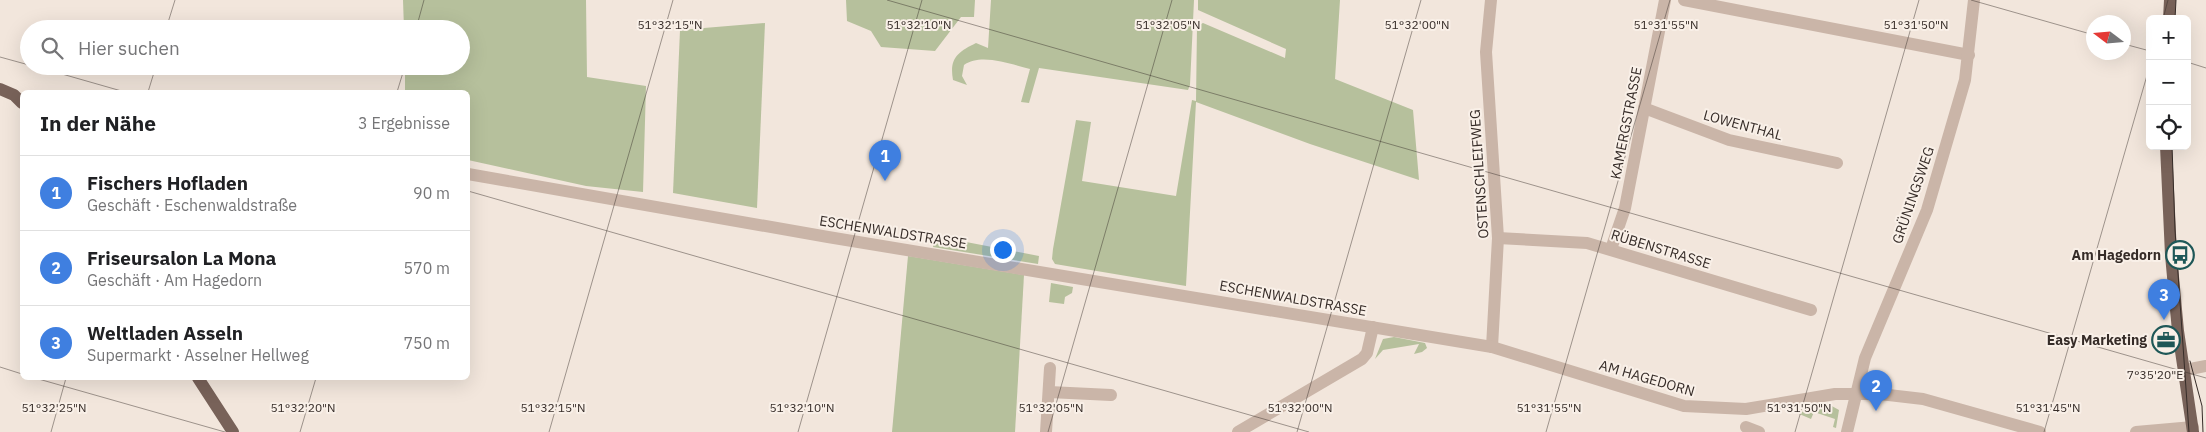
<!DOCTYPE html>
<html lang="de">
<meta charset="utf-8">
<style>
:root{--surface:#fff;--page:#f6f6f6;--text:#202124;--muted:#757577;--line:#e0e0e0;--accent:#1e5757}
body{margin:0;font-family:"IBM Plex Sans",sans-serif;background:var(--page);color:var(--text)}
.controls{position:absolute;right:15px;top:15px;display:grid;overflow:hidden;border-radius:8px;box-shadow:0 5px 20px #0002}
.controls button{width:45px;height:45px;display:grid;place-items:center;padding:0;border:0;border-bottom:1px solid var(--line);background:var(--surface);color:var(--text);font:25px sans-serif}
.compass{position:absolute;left:2086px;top:15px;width:45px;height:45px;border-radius:50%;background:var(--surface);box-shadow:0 5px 20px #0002;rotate:286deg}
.you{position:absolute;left:1002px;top:249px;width:18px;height:18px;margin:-12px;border:4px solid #fff;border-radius:50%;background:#1a73e8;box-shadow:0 0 0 8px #1a73e833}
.badge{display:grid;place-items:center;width:32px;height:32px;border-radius:50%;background:var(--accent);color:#fff;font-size:16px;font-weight:700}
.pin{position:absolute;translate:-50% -41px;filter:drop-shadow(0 1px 2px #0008)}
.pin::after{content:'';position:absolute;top:26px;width:18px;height:15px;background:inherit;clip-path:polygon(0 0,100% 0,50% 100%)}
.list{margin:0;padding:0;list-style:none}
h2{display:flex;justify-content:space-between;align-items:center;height:65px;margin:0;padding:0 20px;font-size:21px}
h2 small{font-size:16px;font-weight:400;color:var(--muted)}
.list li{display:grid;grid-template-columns:32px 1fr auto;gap:15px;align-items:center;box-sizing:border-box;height:75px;padding:0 20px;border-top:1px solid var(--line)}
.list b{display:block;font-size:19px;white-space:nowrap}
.list p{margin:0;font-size:16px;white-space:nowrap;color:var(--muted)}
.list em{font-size:16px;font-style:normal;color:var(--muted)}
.icon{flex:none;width:28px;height:28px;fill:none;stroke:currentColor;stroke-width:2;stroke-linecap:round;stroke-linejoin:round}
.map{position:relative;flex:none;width:2206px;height:432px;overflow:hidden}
.search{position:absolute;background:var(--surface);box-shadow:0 5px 20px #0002;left:20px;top:20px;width:450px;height:55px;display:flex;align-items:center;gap:12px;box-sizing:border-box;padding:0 18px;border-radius:28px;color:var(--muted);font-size:19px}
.panel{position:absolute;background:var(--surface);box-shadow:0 5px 20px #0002;left:20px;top:90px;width:450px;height:290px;border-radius:8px}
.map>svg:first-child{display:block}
.green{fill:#b6c09c}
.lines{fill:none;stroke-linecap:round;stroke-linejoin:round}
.minor{stroke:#cab5a8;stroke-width:12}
.major{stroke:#786259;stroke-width:12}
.tram{stroke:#362c28;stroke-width:1}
.ticks{fill:none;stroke:#362c28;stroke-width:1;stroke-opacity:0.45}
.labels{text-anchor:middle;stroke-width:4;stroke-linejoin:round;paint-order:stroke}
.street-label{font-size:14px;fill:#362c28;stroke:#f9f0e8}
.poi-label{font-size:14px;font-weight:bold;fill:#362c28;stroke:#f9f0e8;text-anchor:end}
.ticks-label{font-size:12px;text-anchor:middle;fill:#362c28;stroke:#f9f0e8;stroke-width:4;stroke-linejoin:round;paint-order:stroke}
</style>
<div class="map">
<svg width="2206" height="432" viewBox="0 0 2206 432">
<rect width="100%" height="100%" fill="#f2e6dc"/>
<g class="green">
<polygon points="403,0 586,0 587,77 646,86 643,192 586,186 468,160 468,92 405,92 405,66 461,66 461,29 404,29"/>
<polygon points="846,0 975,0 974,17 961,17 935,51 881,47 871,31 847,21"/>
<path d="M 991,0 L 1194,0 L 1190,85 L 1188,90 L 1039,68 L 1029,103 L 1021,102 L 1030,69 C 1010,64 981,53 964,65 L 962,76 L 967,85 L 953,80 C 949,58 958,52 976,43 L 988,48 Z"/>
<polygon points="1198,0 1340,0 1335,79 1413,110 1419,180 1310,144 1196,102 1186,286 1055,264 1052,259 1053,249 1076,120 1091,122 1082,181 1176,196 1192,100 1196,101 1197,26 1203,23 1285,58 1286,49 1198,10"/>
<polygon points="765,23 757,208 673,193 680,30"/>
<polygon points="935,236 1039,256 1038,264 933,247"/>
<polygon points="908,256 1024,275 1015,432 892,432"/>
<polygon points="1051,283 1073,287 1072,293 1065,297 1064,304 1049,302"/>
<polygon points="1394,337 1425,343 1427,348 1422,352 1414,354 1419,344 1383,350 1375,359 1383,339"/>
<polygon points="1830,405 1839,410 1836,428 1833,427 1835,419 1814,412 1811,419 1797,413"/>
</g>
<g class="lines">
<g class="minor">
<polyline points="1491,0 1486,52 1498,238 1492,347"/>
<polyline points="1684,0 1969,55"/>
<polyline points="1644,108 1729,140 1837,163"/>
<polyline points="468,174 828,237 1492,347 1684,406 1746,409 1835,394 1880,394 1923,399 2040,432"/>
<polyline points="1498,238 1587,243 1811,310"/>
<polyline points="1611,249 1625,208 1665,0"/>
<polyline points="2185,370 2206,366"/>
<polyline points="1049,392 1111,395"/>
<polyline points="1746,427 1759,432"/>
<polyline points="1046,432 1050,368"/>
<polyline points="1238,432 1362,359 1367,353 1373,327"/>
<polyline points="1847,432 1865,358 1927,210 1965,80 1974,0"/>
<polyline points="2136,432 2193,427"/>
</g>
<g class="major">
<polyline points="2169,19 2170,0"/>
<polyline points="0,89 14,95 22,103"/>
<polyline points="2166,146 2171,255 2178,331 2193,432"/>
<polyline points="198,378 233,432"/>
</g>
<g class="tram">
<polyline points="2175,19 2176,0"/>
<polyline points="2172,146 2175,230 2189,432"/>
<polyline points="2190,361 2202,406 2203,432"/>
</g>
</g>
<path class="ticks" d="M 887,0 L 2206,378M 1971,0 L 2094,35M 2163,19 L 2168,0M 166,29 L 175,0M 416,29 L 424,0M 2124,44 L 2150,51M 0,57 L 29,65M 2187,62 L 2206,68M 34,66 L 125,92M 148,92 L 156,66M 397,92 L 405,66M 468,191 L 1309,432M 0,367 L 22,374M 35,378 L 225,432M 51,432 L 66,378M 300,432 L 316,378M 549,432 L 673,0M 798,432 L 922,0M 1048,432 L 1172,0M 1297,432 L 1421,0M 1546,432 L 1670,0M 1795,432 L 1919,0M 2044,432 L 2150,65"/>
<defs>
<symbol id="bus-ring" viewBox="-11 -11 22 22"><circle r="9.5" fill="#f9f0e8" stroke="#1e5757" stroke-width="1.5"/><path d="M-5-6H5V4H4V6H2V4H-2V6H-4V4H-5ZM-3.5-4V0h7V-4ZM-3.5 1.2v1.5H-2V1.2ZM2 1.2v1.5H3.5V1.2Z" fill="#1e5757"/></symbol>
<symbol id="office-ring" viewBox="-11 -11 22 22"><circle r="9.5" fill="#f9f0e8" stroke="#1e5757" stroke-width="1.5"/><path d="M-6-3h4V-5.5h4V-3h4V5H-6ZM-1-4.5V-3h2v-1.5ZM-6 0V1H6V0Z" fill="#1e5757"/></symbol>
</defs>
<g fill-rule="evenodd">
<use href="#bus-ring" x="2164" y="239" width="32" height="32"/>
<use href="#office-ring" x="2150" y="324" width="32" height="32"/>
</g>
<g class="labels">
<g class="street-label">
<text transform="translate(1626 123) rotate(-79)" y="5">KAMERGSTRASSE</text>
<text transform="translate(1743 125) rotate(15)" y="5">LOWENTHAL</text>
<text transform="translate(1479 174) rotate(-94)" y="5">OSTENSCHLEIFWEG</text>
<text transform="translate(1913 195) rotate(-71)" y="5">GRÜNINGSWEG</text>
<text transform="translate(893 232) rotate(9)" y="5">ESCHENWALDSTRASSE</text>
<text transform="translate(1661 249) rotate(17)" y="5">RÜBENSTRASSE</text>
<text transform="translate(1293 298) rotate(10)" y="5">ESCHENWALDSTRASSE</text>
<text transform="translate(1647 378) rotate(16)" y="5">AM HAGEDORN</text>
</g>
<g class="poi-label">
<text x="2161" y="260">Am Hagedorn</text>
<text x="2147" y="345">Easy Marketing</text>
</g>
</g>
<g class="ticks-label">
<text x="670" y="29">51°32'15"N</text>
<text x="919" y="29">51°32'10"N</text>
<text x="1168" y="29">51°32'05"N</text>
<text x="1417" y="29">51°32'00"N</text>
<text x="1666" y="29">51°31'55"N</text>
<text x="1916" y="29">51°31'50"N</text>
<text x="2155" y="379">7°35'20"E</text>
<text x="54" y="412">51°32'25"N</text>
<text x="303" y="412">51°32'20"N</text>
<text x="553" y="412">51°32'15"N</text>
<text x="802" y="412">51°32'10"N</text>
<text x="1051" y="412">51°32'05"N</text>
<text x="1300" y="412">51°32'00"N</text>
<text x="1549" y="412">51°31'55"N</text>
<text x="1799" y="412">51°31'50"N</text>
<text x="2048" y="412">51°31'45"N</text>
</g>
</svg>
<div class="controls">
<button>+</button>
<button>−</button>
<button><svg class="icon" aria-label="locate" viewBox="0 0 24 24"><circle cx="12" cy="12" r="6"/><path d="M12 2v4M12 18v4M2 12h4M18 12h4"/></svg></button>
</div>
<svg class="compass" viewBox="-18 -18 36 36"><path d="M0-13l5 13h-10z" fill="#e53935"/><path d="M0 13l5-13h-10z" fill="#757577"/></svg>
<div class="you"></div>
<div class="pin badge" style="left:885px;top:181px;background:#3f7fe0">1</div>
<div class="pin badge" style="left:1876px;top:411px;background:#3f7fe0">2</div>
<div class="pin badge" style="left:2164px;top:320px;background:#3f7fe0">3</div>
<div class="search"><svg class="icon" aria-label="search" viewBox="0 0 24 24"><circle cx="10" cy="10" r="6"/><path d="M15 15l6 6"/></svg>Hier suchen</div>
<section class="panel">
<h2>In der Nähe<small>3 Ergebnisse</small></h2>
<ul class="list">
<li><span class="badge" style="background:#3f7fe0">1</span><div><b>Fischers Hofladen</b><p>Geschäft · Eschenwaldstraße</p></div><em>90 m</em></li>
<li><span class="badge" style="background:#3f7fe0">2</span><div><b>Friseursalon La Mona</b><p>Geschäft · Am Hagedorn</p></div><em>570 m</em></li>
<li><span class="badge" style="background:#3f7fe0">3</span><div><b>Weltladen Asseln</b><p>Supermarkt · Asselner Hellweg</p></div><em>750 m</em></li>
</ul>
</section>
</div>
